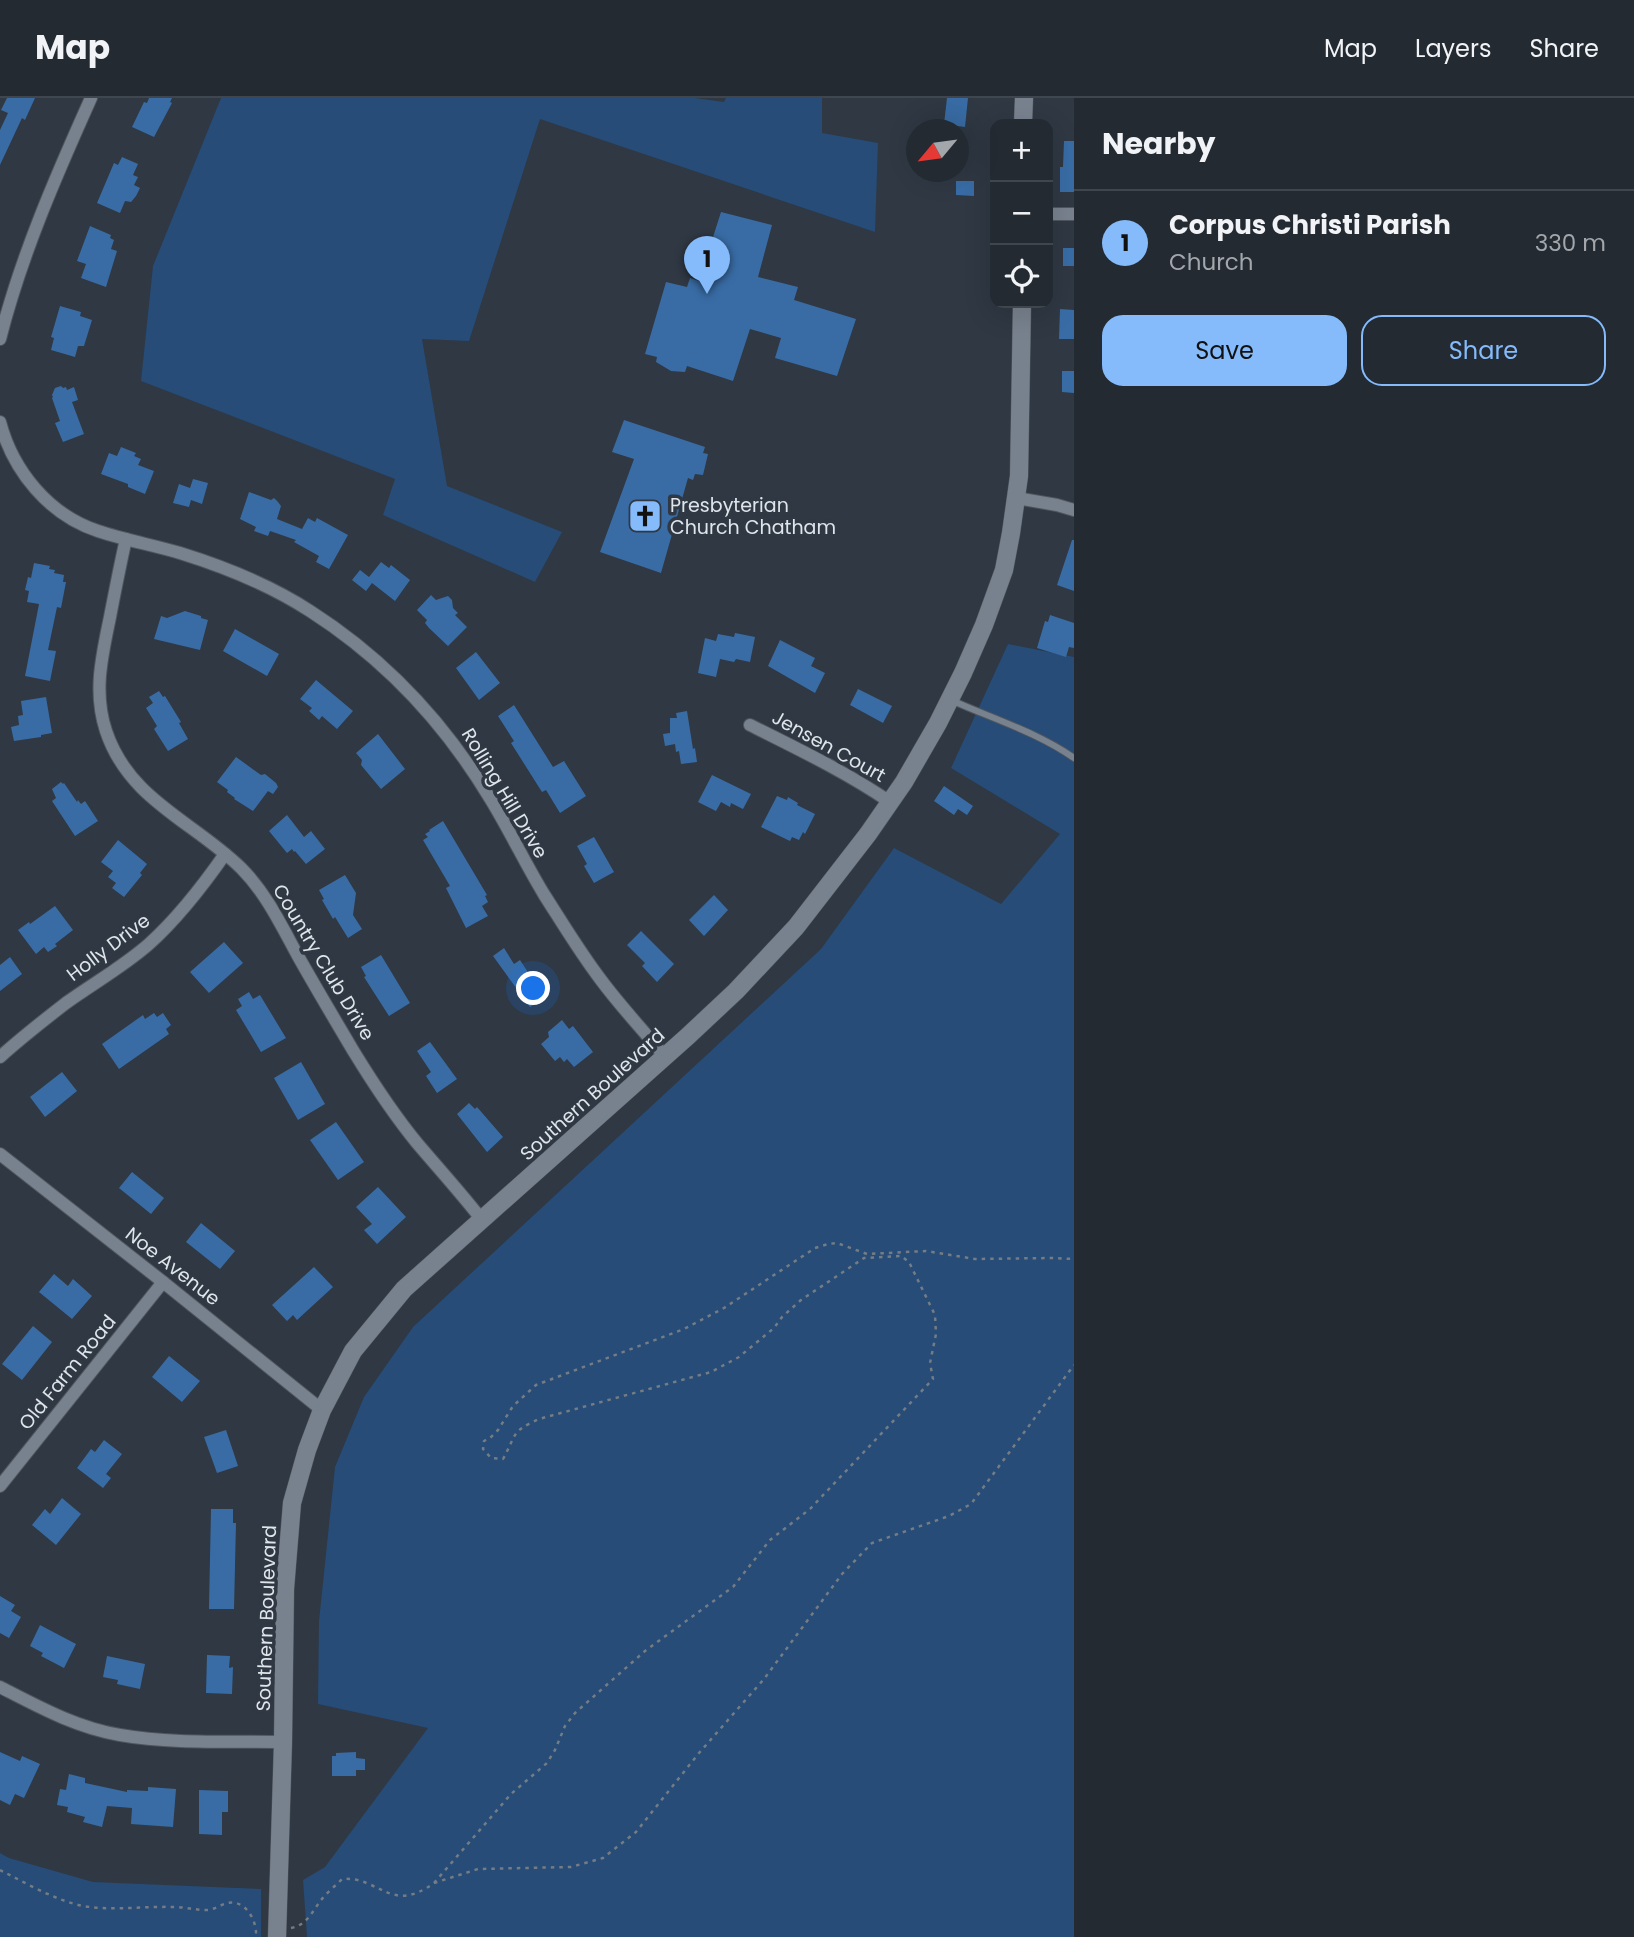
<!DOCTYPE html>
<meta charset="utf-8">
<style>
:root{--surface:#232a32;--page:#2f363e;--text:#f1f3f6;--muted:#a3a7ac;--line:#40464d;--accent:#85bbfb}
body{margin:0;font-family:Poppins,sans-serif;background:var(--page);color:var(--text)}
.controls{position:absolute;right:21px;top:21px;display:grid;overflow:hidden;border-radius:14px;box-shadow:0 7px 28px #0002}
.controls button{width:63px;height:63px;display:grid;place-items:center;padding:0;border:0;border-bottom:2px solid var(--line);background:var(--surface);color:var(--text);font:35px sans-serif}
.compass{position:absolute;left:906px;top:21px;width:63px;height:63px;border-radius:50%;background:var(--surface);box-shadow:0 7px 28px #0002;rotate:241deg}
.you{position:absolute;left:534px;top:891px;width:24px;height:24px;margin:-18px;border:5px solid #fff;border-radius:50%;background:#1a73e8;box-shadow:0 0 0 10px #1a73e833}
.badge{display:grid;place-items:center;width:46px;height:46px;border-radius:50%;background:var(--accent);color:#111;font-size:23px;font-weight:700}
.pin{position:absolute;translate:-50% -58px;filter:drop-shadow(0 2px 4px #0008)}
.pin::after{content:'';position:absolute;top:37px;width:24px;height:21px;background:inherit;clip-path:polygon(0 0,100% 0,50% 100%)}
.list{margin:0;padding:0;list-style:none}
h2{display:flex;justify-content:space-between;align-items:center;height:91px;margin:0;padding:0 28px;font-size:30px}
h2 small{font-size:23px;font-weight:400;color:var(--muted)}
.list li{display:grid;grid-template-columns:46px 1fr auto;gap:21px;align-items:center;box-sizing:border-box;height:105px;padding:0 28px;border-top:2px solid var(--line)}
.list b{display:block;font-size:26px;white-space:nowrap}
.list p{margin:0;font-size:23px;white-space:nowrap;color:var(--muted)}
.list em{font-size:23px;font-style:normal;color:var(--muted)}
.actions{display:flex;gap:14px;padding:21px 28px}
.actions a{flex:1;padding:16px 0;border:2px solid var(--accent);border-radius:21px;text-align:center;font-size:24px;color:var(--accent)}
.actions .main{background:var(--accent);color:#111}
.icon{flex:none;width:38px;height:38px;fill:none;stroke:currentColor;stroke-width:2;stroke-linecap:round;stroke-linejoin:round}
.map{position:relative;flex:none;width:1074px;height:1839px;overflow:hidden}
header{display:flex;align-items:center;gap:42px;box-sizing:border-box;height:98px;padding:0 35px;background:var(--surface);border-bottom:2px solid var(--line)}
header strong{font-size:33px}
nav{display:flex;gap:38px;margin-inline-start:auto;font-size:24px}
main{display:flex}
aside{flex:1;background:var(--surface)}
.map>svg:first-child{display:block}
.green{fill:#264c77}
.building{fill:#396ca5}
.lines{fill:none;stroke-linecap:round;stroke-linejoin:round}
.lane-casing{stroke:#4f565f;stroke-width:8}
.street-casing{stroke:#4f565f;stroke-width:14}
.secondary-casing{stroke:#4f565f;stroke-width:19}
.path{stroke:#747c85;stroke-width:2.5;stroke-dasharray:3.5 5;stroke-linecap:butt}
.lane{stroke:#78828e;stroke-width:6}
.street{stroke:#78828e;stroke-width:12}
.secondary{stroke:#78828e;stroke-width:18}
.labels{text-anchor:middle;stroke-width:7;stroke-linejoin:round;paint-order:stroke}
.poi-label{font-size:19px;fill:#dfe5eb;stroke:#2f3843;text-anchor:start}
.street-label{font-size:19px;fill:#dfe5eb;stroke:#2f3843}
</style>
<header>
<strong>Map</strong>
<nav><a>Map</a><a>Layers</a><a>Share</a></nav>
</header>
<main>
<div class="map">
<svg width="1074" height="1839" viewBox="0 0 1074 1839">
<rect width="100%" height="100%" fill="#2f3843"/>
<g class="green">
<polygon points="221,0 695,0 724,4 726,0 822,0 822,35 878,45 875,134 540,21 469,243 422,241 447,388 562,434 535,484 383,417 395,381 141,283 153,168"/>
<polygon points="1008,546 1074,559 1074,1839 307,1839 303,1782 325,1769 428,1630 318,1606 319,1523 335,1369 364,1299 413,1229 821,851 894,750 1001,806 1060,736 951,670"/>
<polygon points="0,1755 9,1760 93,1784 261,1791 261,1839 0,1839"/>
</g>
<g class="building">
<polygon points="7,0 35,0 25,22 22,20 0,67 0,32 8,15 1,12"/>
<polygon points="149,0 172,0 170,4 172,5 154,39 132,29 144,4 147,5"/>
<polygon points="947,0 968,0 965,29 944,26"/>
<polygon points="1064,43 1074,43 1074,94 1060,94 1060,69 1063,69"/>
<polygon points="122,59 138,66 133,77 138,79 134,87 140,90 136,98 131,104 125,103 120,115 97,105 114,65 118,67"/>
<polygon points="956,83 974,83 974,98 956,97"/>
<polygon points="721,114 772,127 758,179 798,189 794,202 856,221 837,278 775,260 781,240 750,231 733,283 687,268 685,274 671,273 656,264 657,259 645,256 666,184 687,189 690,180 699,183"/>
<polygon points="90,128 111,137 110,140 114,142 111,151 117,153 106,189 81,180 86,166 77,163"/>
<rect x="1063" y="150" width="11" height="18"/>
<polygon points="60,208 81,214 80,218 92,222 84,248 78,248 75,259 51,252 54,240 51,239"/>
<polygon points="1060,211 1074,212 1074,241 1059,241"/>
<polygon points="1062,273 1074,273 1074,295 1062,294"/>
<polygon points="61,288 63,290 66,289 67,292 74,289 78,302 72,304 84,336 63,344 55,325 60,323 52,300 53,299 52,297 55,290"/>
<polygon points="624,322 705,349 703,355 708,356 703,377 695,376 693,382 688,380 661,475 600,454 634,361 612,354"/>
<polygon points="121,349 136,355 134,358 141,361 138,367 154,373 145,396 128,389 128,386 101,376 109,355 117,358"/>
<polygon points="193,381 208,385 202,406 191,402 189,409 173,405 179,386 190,390"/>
<polygon points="249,394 271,402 274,400 278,404 281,408 277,421 302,431 308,420 315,424 317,420 348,437 329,471 316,464 319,458 294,444 296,442 270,433 268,438 254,433 256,429 240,421"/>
<polygon points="1072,442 1074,442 1074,493 1057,487"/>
<polygon points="381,464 389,470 391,467 410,482 395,503 372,485 366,493 352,482 360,472 369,479"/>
<polygon points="34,465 50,468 49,471 55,472 54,475 64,477 63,484 66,484 61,510 57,509 48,552 56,553 50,583 25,578 39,506 27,504 29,493 25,492 28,479 31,480"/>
<polygon points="431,497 436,502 448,498 452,502 453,510 458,515 455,517 467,529 448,548 429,530 425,525 427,522 417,512"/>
<polygon points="185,513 201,518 201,520 208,522 200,552 154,541 161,518 167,520"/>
<polygon points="1050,517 1074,525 1074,550 1069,549 1066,559 1037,550 1045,523 1048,524"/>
<polygon points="235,531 279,556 267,578 223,553"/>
<polygon points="735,535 755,539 750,564 736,561 734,564 720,561 716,579 698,575 705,540 716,543 718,536 734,539"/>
<polygon points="780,542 815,560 811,568 825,575 815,595 768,568"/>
<polygon points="476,554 500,585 479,602 456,570"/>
<polygon points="316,582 353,613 337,631 322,618 319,622 309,613 312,610 300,601"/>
<polygon points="858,591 892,608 883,625 850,607"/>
<polygon points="159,593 163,599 165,598 181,624 179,625 188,641 168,653 154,631 157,628 146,610 153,605 149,599"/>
<polygon points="46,599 52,635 41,637 41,639 14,643 11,629 19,627 18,618 23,617 21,603"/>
<polygon points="514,607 553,669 564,663 586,698 560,715 546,692 542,694 511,645 514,643 498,618"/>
<polygon points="687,613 693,651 695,650 697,664 681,666 679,653 676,654 675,646 665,648 663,636 670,635 670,620 677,620 676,615"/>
<polygon points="378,636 405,671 381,691 361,667 362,662 356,655"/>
<polygon points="236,659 261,677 265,676 276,685 278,689 273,696 268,693 253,713 234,701 235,700 227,694 228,692 217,684"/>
<polygon points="712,677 751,696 743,711 731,705 730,709 721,704 716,713 698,704"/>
<polygon points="61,684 63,686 64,685 77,704 78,702 81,706 85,703 98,723 75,738 52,703 56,700 52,691"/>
<polygon points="944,688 973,708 967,717 958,711 954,717 934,703"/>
<polygon points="777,698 787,702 788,699 798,705 797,707 815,716 805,736 803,734 799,742 792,739 790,743 761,729"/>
<polygon points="287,717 304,739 311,733 325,751 306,766 295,753 294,754 292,751 287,755 269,733"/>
<polygon points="443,723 487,797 485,798 488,804 482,808 488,818 466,830 446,790 450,788 423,742 428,739 425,736 430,733 429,732"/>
<polygon points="594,739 614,774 594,785 584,768 587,766 577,748"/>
<polygon points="118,742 147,766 140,775 142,777 124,799 112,790 116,785 108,779 113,773 101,764"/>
<polygon points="345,777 356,795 353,817 362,831 348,840 335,819 333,821 322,802 324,801 319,792"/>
<polygon points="714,797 728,812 704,838 689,822"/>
<polygon points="55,808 73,832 55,846 57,848 48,854 44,849 36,856 18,832 29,824 30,826"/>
<polygon points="641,833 674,866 657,884 642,868 645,865 627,847"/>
<polygon points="224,844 243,865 209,895 190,874"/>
<polygon points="504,850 514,866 520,862 531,879 535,877 548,897 530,909 493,858"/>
<polygon points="381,857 410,905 389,918 364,879 366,878 361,869"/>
<polygon points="10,859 22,876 0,893 0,867"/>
<polygon points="249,894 253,901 260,897 286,940 261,954 236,912 242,908 238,901"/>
<polygon points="154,915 157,919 163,915 171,927 166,931 169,936 119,971 102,946 143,917 145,921"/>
<polygon points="562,922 569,931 573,928 593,954 574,969 567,961 564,964 560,959 555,963 541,946 549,939 548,934"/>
<polygon points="430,944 457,981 437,995 426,978 431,974 417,953"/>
<polygon points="301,964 325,1006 298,1022 274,980"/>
<polygon points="62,974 77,993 45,1019 30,999"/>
<polygon points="469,1005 475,1011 477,1009 503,1039 487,1054 457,1016"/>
<polygon points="336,1024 364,1064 338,1082 310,1042"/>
<polygon points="132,1074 164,1100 151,1116 119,1090"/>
<polygon points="378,1089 406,1119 377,1146 364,1132 372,1126 356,1109"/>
<polygon points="201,1125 235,1153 220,1171 186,1144"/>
<polygon points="314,1169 333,1189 297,1222 293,1217 287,1223 272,1207"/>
<polygon points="54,1176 68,1188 73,1181 92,1198 72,1221 39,1194"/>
<polygon points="33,1228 52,1244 22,1282 2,1266"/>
<polygon points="169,1258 200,1283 182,1304 152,1279"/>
<polygon points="226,1332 238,1368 217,1375 204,1339"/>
<polygon points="104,1342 122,1356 106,1376 111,1380 103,1390 77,1370 91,1351 95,1354"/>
<polygon points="62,1400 81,1416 56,1447 32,1427 45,1411 50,1416"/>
<polygon points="211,1411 233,1411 233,1425 236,1425 234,1511 209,1511"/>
<polygon points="0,1498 15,1507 11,1513 21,1519 9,1540 0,1535"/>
<polygon points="40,1527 76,1546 64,1570 41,1558 43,1555 30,1548"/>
<polygon points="207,1557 230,1558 229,1570 233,1569 232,1596 206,1595"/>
<polygon points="107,1558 145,1566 140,1591 117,1586 118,1582 103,1579"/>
<polygon points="0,1654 20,1663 22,1658 40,1666 24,1700 15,1696 10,1707 0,1702"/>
<polygon points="356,1654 356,1660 365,1661 365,1672 356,1672 356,1678 332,1678 332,1658 336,1658 336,1655"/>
<polygon points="69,1676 85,1680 85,1685 127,1694 127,1692 148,1693 148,1689 176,1691 173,1729 131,1726 132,1710 107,1708 102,1729 83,1724 85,1719 67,1714 68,1709 57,1707 60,1691 66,1692"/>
<polygon points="199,1692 228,1693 228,1714 222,1714 222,1737 199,1736"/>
</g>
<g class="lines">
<defs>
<path id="lane" d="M 951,602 C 993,621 1037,634 1074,660"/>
<g id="street">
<polyline points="1048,116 1074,116"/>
<path d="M 0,241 C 21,158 56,78 91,0"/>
<path d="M 0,324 C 13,373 49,417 98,433 C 125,442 153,447 180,455 C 225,469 270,487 310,513 C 385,561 445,625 491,702 C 510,733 526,767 545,798 C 563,826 581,856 601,882 C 621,909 644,933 665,959"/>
<polyline points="1016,400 1057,407 1074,412"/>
<path d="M 126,441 C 120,467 115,493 110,519 C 102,558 93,594 106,633 C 129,702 193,723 241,770 C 266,795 281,827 298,858 C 316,890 335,922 354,954 C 373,985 394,1017 417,1045 C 439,1071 461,1095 482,1122"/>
<path d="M 750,627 C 798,651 846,674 890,704"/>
<path d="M 0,959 C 21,940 44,922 66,905 C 94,885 124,868 149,846 C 179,819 202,789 225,756"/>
<polyline points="0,1056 163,1184 322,1312"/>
<polyline points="0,1388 163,1184"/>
<path d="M 0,1589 C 39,1609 77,1630 120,1637 C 172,1646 231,1643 283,1644"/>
</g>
<g id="secondary">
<polyline points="1023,26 1024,0"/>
<polyline points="277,1839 283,1644 285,1491 292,1405 307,1352 322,1312 353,1253 404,1191 688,938 736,893 796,829 868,736 904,684 938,625 963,575 984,527 1004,472 1011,435 1019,378 1022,205"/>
</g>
</defs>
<use href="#lane" class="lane-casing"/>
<use href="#street" class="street-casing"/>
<use href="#secondary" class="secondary-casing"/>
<g class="path">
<path d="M 0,1772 C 26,1785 54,1802 83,1808 C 114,1813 144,1808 174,1809 C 185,1809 195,1812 206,1812 C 217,1812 225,1802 236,1805 C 250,1809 257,1826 256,1839"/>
<polyline points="434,1785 478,1771 571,1769 603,1760 636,1734 699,1655 764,1581 842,1476 872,1445 949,1418 971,1406 1074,1267"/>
<path d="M 291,1830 C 307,1827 312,1814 321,1802 C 327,1795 335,1788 342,1781 C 380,1778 390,1817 434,1785 L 511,1696 L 547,1665 L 555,1652 L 565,1628 L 575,1615 L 645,1553 L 733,1489 L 770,1442 L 810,1411 L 933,1281 L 930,1265 L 936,1236 L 935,1217 L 909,1164 L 901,1158 L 864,1160 L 801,1202 L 782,1219 L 774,1230 L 739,1259 L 711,1274 L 539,1321 C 510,1334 517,1336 503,1361 L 491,1360 L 483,1351 L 484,1343 L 490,1340 L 498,1332 L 513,1308 L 536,1287 L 684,1231 L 724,1210 L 815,1150 L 828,1146 L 837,1145 L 867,1156 L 926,1153 L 975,1161 L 1052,1160 L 1074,1161"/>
</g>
<use href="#lane" class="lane"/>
<use href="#street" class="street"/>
<use href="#secondary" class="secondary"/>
</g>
<defs>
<symbol id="church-square" viewBox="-11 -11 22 22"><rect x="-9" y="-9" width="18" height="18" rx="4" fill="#85bbfb" stroke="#2f3843"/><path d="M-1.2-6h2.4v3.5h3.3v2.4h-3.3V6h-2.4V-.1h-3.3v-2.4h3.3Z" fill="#111"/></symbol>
</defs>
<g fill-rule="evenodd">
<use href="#church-square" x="626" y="399" width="38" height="38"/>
</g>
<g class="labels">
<g class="poi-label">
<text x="670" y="414">Presbyterian<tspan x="670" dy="22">Church Chatham</tspan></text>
</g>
<g class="street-label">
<text transform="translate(829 648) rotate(29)" y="7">Jensen Court</text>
<text transform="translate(505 695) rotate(59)" y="7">Rolling Hill Drive</text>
<text transform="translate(108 849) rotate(-37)" y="7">Holly Drive</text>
<text transform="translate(324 864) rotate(59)" y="7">Country Club Drive</text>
<text transform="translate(592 996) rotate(-42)" y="7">Southern Boulevard</text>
<text transform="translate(173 1168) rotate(38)" y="7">Noe Avenue</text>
<text transform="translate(67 1274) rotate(-51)" y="7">Old Farm Road</text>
<text transform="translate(266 1520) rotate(-88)" y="7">Southern Boulevard</text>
</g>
</g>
</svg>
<div class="controls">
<button>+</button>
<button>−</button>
<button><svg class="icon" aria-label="locate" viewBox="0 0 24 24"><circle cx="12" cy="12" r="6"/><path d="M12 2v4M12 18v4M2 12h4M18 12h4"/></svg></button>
</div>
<svg class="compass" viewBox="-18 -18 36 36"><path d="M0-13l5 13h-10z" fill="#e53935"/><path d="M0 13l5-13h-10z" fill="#a3a7ac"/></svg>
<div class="you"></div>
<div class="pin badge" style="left:707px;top:196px">1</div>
</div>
<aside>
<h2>Nearby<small></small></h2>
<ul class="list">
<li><span class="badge">1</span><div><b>Corpus Christi Parish</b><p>Church</p></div><em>330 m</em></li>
</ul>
<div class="actions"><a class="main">Save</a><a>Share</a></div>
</aside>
</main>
